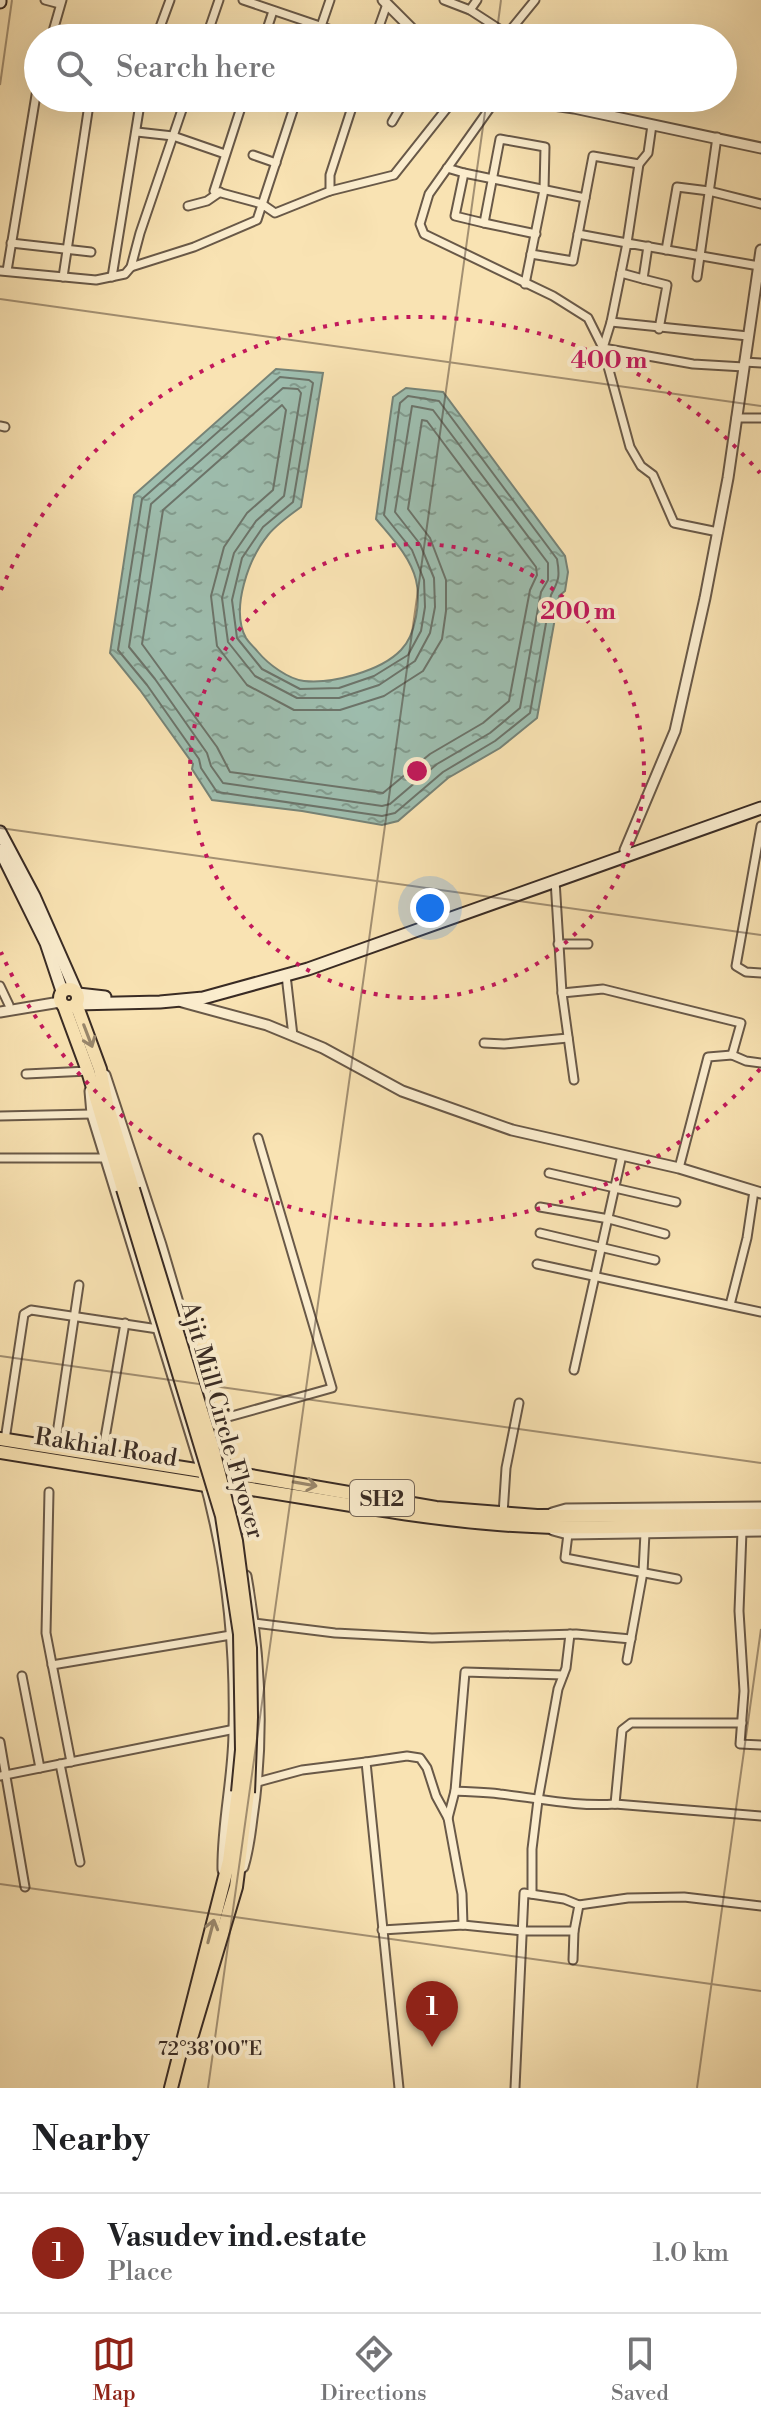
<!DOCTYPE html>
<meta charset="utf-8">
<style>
:root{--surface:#fff;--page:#f2f2f2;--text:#202124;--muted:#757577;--line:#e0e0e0;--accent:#8f2418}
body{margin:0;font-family:"Libre Bodoni",serif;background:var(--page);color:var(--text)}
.you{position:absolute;left:430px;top:908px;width:28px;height:28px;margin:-20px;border:6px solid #fff;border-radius:50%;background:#1a73e8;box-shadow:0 0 0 12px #1a73e833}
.badge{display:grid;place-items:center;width:52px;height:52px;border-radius:50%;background:var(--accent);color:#fff;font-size:26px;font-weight:700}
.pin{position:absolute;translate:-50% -66px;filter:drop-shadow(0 2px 4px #0008)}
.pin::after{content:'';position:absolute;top:42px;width:28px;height:24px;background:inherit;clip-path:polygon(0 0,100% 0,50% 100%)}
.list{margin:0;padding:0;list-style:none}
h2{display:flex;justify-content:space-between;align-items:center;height:104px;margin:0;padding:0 32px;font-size:34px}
h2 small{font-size:26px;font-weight:400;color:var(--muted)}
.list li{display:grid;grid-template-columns:52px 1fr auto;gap:24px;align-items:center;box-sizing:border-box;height:120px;padding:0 32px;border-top:2px solid var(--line)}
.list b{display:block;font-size:30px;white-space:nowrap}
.list p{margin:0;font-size:26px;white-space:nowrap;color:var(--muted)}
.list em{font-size:26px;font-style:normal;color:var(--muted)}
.icon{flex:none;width:44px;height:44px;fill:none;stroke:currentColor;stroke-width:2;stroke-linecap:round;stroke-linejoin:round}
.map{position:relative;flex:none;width:761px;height:2088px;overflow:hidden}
.search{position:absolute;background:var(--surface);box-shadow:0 8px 32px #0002;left:24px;right:24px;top:24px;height:88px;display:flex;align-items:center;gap:20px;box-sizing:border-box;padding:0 28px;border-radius:44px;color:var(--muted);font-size:30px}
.sheet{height:224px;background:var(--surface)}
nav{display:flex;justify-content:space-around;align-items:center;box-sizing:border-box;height:112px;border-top:2px solid var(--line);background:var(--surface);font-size:22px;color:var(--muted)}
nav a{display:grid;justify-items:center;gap:4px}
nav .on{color:var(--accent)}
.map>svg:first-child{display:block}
.water{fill:url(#water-ripples);stroke:#768377;stroke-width:2}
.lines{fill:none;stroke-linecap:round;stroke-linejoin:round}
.shore{stroke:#6c746a;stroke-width:2}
.minor-casing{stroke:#695948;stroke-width:11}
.tertiary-casing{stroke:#695948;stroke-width:13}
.secondary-casing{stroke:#392b24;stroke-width:15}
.primary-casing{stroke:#392b24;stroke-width:16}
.minor{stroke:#fbedce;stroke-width:7}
.tertiary{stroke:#fbedce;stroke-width:9}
.secondary{stroke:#fbedce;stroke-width:11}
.primary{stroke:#f9e3b3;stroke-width:12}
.primary-bridge-casing{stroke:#392b24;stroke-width:16;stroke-linecap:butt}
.primary-bridge{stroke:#f9e3b3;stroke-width:12}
.oneway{stroke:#99876c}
.ticks{fill:none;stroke:#392b24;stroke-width:2;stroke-opacity:0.45}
.ring{fill:none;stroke:#c2185b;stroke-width:4;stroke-dasharray:4 8}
.labels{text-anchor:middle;stroke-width:8;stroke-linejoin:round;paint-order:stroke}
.shield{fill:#fbedce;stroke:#736557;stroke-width:2}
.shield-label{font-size:22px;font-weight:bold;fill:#392b24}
.street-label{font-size:24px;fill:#392b24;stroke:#fbedce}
.ticks-label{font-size:20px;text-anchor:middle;fill:#392b24;stroke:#fbedce;stroke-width:8;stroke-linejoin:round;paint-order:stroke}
.centre{fill:#c2185b;stroke:#fbedce;stroke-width:4}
.ring-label{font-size:24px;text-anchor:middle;font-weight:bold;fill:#c2185b;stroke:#fbedce;stroke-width:8;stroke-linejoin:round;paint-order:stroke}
</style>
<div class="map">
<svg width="761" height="2088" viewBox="0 0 761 2088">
<defs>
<pattern id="water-ripples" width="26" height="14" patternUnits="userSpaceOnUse" patternTransform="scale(2)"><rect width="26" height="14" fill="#9ebeaf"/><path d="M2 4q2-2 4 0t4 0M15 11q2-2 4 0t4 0" fill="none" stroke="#829b8e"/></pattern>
</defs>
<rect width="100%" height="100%" fill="#f9e3b3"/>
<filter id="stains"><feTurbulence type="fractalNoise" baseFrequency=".0025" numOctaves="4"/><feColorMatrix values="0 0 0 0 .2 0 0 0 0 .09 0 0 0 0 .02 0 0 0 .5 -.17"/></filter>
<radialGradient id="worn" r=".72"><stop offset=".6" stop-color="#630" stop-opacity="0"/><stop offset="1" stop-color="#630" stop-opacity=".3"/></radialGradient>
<path class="water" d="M 276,369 L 323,373 L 301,507 C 290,515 277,524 268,535 C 249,558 230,609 246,638 C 249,643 254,647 258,652 C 268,664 288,679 304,681 C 332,684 381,671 401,650 C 416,635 421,600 416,580 C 410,556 391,537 376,519 L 393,397 L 406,388 L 443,392 L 565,556 L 568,572 L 565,591 L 559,596 L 537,718 L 500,748 L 448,778 L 398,821 L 382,825 L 302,811 L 212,800 L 192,769 L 193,764 L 140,690 L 110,653 L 134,495 Z"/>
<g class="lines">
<g class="shore">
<path d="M 280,377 L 309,380 L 313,383 L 293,502 L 263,527 L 242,558 L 232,600 L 237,638 L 262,669 L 300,689 L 339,688 L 374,676 L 408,655 L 421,631 L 425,607 L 424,580 L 412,550 L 384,515 L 400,403 L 408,396 L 439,401 L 557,559 C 560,576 559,580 551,595 L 530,713 L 495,741 L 443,772 L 395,813 L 382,816 L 217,792 L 201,768 L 199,759 L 147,685 L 118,650 L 142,499 Z"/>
<polygon points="283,388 298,389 301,393 284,496 256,521 234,553 222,598 228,642 255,676 297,698 339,698 379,685 415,661 430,633 435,607 434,578 420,544 395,512 412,406 433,410 548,563 548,580 541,592 520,708 490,733 437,764 390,804 382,806 223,783 211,766 207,753 155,679 129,647 151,504"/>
<polygon points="282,405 286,410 273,490 247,513 224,547 211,596 217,646 247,685 294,710 340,710 384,696 423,671 442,639 446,611 446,580 430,538 408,509 422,420 427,421 536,567 537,575 530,590 509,701 483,723 430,754 383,793 230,772 217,747 142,644 163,510"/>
</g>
<defs>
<g id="minor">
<polyline points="45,0 60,4"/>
<polyline points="243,0 355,38"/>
<polyline points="444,0 470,10 507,34"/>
<polyline points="470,10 477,0"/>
<polyline points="51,38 62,0"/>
<polyline points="156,38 170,0"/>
<polyline points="206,38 219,0"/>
<polyline points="264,38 273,11"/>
<polyline points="317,38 330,0"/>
<polyline points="375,38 387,4"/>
<polyline points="504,38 535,0"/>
<polyline points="127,98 140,102"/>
<polyline points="244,98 214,191 262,204 275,213 330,191 330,175 355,98"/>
<polyline points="497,98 429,194 420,224 424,234 553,296 588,318 603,348 693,364 744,367"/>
<polyline points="392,122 406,98"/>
<polyline points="137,132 173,136 225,154"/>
<polyline points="253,155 276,163"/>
<polyline points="447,168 464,173 455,216 484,223 500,139 545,147 544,190 525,284"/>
<polyline points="464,173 585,198 593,156 639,164 648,153 652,125"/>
<polyline points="330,191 394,175 455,98"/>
<polyline points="188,206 207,201 220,192"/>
<polyline points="484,223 536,234"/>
<polyline points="578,234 627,243 639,164"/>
<polyline points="11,243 91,252"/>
<polyline points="648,246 643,279 667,285 659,329"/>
<polyline points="666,250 677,187 709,191 761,204"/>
<polyline points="531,254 573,261 585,198"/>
<polyline points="131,267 140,233 186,98"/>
<polyline points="0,271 96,280 125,274 131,267 194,247 257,220 297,98"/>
<polyline points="7,271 38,83"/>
<polyline points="621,273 643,279"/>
<polyline points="63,277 90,98"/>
<polyline points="112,277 141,98"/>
<polyline points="697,277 717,137"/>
<polyline points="611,322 748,336"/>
<polyline points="744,362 761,363"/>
<polyline points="736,418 761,418"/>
<polyline points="0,426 5,427"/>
<polyline points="718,532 674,523 653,475 641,466 630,447 603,348 611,322 627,243 759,266"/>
<polyline points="761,826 736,966 746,972 761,973"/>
<polyline points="555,880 562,993 603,989 741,1023 732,1055 746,1061 761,1063"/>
<polyline points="558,944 588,944"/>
<polyline points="286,975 293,1036"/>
<polyline points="0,986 9,1005"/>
<polyline points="562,993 574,1080"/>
<polyline points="484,1043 504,1044 568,1038"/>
<polyline points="26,1074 88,1071"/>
<polyline points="0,1116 92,1114"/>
<polyline points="0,1158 106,1158"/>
<polyline points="679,1168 708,1057 732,1055"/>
<polyline points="549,1173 676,1202"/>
<polyline points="540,1207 609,1219 665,1234"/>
<polyline points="540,1233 655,1260"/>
<polyline points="537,1264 761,1312"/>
<polyline points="730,1305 747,1238 754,1191"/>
<polyline points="574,1370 622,1155"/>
<polyline points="214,1421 332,1388 258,1138"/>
<polyline points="5,1440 24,1314 31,1310 158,1329"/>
<polyline points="55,1447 79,1285"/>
<polyline points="102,1455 125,1323"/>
<polyline points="49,1492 46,1633 71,1762"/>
<polyline points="503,1514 506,1468 519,1403"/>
<polyline points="742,1531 739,1611 744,1691 740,1744 761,1745"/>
<polyline points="568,1534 565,1558 677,1579"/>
<polyline points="254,1623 335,1633 432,1638 576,1634 631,1639"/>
<polyline points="627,1660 643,1572 645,1533"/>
<polyline points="52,1665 231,1635"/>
<polyline points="22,1676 40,1768"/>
<polyline points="0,1742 25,1887"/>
<polyline points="366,1762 407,1756 420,1758 427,1768 436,1796 448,1818 462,1894 463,1925"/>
<polyline points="60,1764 80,1862"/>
<polyline points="0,1776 235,1729"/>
<polyline points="254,1783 302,1770 366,1762 399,2088"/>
<path d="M 455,1791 C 470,1792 485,1792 500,1794 C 538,1798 576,1807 615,1804 L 761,1816"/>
<polyline points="615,1804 622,1730 631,1723 742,1723"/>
<polyline points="448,1818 455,1791 465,1672 563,1675"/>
<polyline points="532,1894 532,1849 538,1800 558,1689 566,1668 570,1634"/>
<polyline points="382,1930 463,1925 523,1931 574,1931"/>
<polyline points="573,1960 574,1931 579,1905"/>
<polyline points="515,2088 524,1893 564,1899 579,1905 628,1898 684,1897 761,1906"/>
</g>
<g id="tertiary">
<polyline points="383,0 421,38"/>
<polyline points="505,98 574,108 761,148"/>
<polyline points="626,855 625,850 675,731 705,598 728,478 761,250"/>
<polyline points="182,1002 267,1025 323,1048 402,1091 512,1130 679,1168 761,1193"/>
<polyline points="0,1012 60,1002"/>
<polyline points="105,1075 161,1245 228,1472"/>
<polyline points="90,1091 92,1114 202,1471"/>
<path d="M 208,1471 L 202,1471 C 226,1554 236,1644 234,1731 C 234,1777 222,1824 223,1870"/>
<polyline points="231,1486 239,1530"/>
<polyline points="552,1513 566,1509 761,1507"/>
<polyline points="553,1530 568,1534 761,1531"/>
<path d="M 243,1867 C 248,1851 250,1835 252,1818 C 264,1739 260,1655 246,1576"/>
</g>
<g id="secondary">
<polyline points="0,2 0,0"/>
<polyline points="0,832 34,896 76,991"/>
<polyline points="0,850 46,943 62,991"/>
<polyline points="78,994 105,997"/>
<polyline points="76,1004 160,1002 203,998 308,969 761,808"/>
</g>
<g id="primary">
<circle cx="69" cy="998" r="9"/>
<polyline points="76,1004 100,1069 107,1104 133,1189"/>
<polyline points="64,1006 88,1071 123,1189"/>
<polyline points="0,1439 202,1471"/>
<polyline points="0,1452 206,1485"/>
<polyline points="228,1472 436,1508 537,1516 761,1515"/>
<path d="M 231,1486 C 320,1499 408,1517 498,1524 C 585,1531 674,1525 761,1523"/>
<polyline points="192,2035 236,1887 248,1793"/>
<polyline points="171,2088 229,1861 238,1792"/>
</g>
</defs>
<use href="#minor" class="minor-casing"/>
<use href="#tertiary" class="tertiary-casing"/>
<use href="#secondary" class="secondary-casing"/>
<use href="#primary" class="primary-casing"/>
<use href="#minor" class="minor"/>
<use href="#tertiary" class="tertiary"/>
<use href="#secondary" class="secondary"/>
<use href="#primary" class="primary"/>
<defs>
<g id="primary-bridge">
<polyline points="123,1189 222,1516 240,1634 242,1750 238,1792"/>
<polyline points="133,1189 212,1446 236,1541 250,1648 251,1717 248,1793"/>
</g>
</defs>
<use href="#primary-bridge" class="primary-bridge-casing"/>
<use href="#primary-bridge" class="primary-bridge"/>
</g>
<defs><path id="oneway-shaft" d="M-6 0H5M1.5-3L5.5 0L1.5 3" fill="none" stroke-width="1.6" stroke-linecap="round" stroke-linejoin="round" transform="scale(2)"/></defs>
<g class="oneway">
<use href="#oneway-shaft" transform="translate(88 1036) rotate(69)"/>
<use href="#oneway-shaft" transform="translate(305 1484) rotate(10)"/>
<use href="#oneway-shaft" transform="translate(211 1931) rotate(-75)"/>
</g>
<path class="ticks" d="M 496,38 L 501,0M 0,85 L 12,0M 0,299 L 761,406M 0,828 L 761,935M 0,1356 L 761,1463M 0,1884 L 761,1991M 208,2088 L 487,98M 697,2088 L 761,1629"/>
<g class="ring">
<circle cx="417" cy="771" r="227"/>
<path d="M760 1069A454 454 0 0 1 1 952M1 590A454 454 0 0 1 760 473"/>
</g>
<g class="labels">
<rect class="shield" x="350" y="1480" width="64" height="36" rx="6"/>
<g class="shield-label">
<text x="382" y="1506">SH2</text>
</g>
<g class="street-label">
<text transform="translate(223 1420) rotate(74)" y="8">Ajit Mill Circle Flyover</text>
<text transform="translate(106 1447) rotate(9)" y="8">Rakhial Road</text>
</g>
</g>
<g class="ticks-label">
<text x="210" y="2055">72°38'00"E</text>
</g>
<circle cx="417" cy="771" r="12" class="centre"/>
<g class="ring-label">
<text x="609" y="368">400 m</text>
<text x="578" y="619">200 m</text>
</g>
<rect width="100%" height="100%" filter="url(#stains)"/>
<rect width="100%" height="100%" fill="url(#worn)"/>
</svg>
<div class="you"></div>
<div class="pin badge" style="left:432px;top:2047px">1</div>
<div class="search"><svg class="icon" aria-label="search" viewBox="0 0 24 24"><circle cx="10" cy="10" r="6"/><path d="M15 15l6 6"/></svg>Search here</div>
</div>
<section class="sheet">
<h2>Nearby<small></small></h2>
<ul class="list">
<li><span class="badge">1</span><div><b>Vasudev ind.estate</b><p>Place</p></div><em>1.0 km</em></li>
</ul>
</section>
<nav>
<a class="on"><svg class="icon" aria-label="map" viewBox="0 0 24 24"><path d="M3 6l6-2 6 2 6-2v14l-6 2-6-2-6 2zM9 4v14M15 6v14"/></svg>Map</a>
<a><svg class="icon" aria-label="directions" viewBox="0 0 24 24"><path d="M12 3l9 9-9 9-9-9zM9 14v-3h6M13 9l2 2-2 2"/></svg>Directions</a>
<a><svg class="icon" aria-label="saved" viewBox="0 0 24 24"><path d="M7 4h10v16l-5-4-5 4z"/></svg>Saved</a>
</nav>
